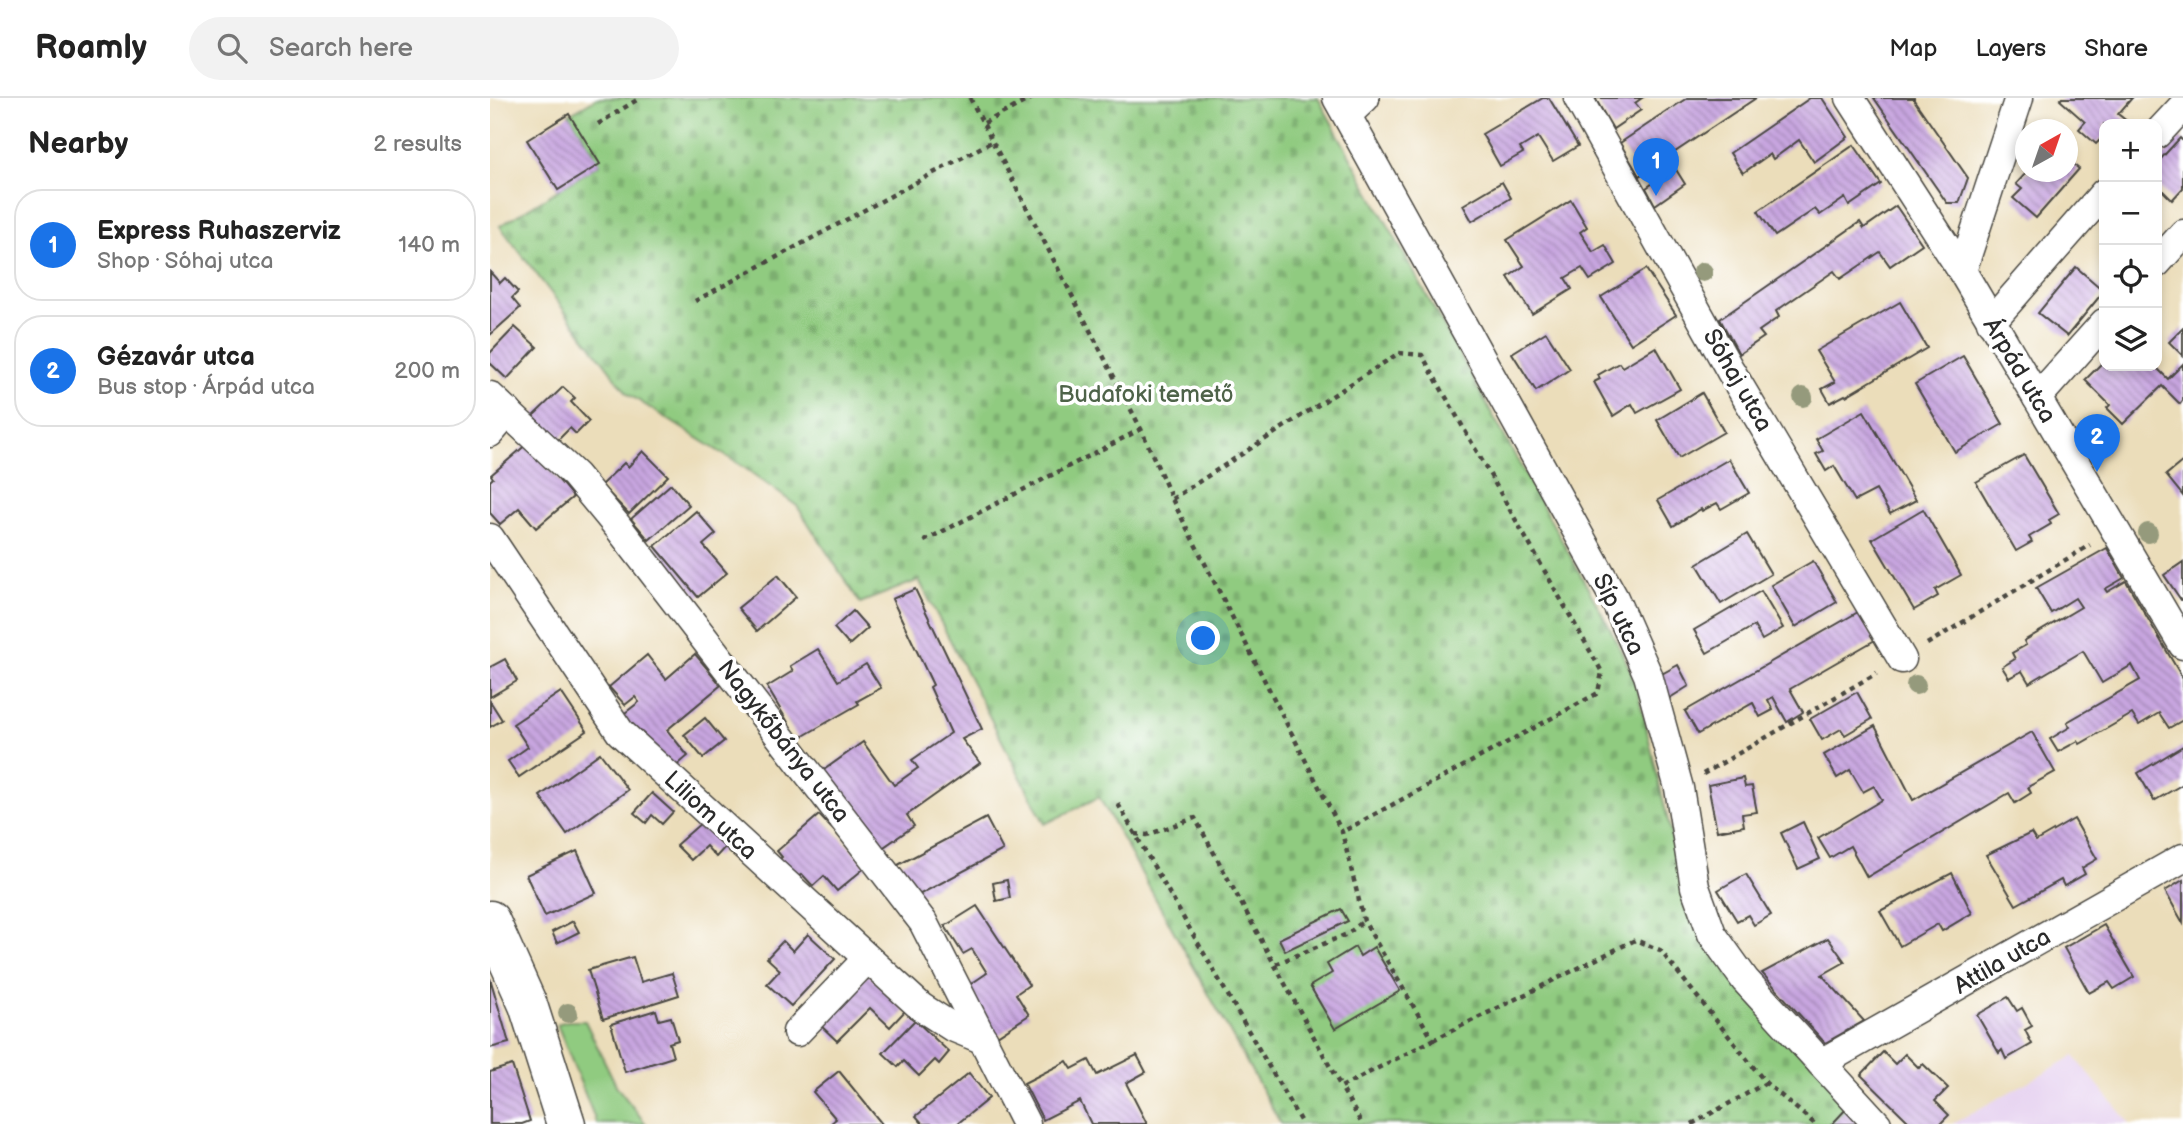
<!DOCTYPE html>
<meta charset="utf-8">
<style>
:root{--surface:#fff;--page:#f2f2f2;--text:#222;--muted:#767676;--line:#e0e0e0;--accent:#1a73e8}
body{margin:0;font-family:"Balsamiq Sans",sans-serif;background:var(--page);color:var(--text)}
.controls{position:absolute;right:21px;top:21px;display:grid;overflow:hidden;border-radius:14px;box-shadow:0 4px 10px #0003}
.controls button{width:63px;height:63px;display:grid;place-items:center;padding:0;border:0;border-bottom:2px solid var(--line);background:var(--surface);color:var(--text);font:35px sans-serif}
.compass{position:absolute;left:1525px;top:21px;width:63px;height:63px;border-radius:50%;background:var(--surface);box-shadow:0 4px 10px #0003;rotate:40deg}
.you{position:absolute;left:714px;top:541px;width:24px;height:24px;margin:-18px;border:5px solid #fff;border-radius:50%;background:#1a73e8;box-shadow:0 0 0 10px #1a73e833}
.badge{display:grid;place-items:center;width:46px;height:46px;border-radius:50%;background:var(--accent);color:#fff;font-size:23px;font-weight:700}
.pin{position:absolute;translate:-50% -58px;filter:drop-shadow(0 2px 4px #0008)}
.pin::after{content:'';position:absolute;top:37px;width:24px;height:21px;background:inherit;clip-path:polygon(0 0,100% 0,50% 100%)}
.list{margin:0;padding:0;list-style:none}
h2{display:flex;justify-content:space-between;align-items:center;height:91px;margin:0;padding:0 28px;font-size:30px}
h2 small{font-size:23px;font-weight:400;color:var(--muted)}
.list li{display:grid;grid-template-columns:46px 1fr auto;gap:21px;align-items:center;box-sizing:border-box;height:112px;margin:0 14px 14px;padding:0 14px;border:2px solid var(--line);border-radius:28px}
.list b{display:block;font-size:26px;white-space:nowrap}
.list p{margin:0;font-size:23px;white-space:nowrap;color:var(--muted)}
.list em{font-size:23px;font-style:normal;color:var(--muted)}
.icon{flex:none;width:38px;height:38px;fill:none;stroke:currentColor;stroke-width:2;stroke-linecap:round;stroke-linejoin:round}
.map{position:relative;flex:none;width:1693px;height:1026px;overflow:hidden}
header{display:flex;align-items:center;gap:42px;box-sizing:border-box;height:98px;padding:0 35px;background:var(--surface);border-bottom:2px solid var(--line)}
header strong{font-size:33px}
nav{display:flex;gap:38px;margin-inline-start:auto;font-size:24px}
.search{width:490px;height:63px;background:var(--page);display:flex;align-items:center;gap:18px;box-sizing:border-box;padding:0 24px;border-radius:38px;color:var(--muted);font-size:26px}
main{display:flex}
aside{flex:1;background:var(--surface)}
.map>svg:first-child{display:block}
.built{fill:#e6d2f0}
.green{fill:#90cb80;stroke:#5e7b56;stroke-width:2}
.cemetery{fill:url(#cemetery-stones);stroke:#5e7b56;stroke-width:2}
.building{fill:url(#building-back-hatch)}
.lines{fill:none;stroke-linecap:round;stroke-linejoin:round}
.street-casing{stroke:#484640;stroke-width:31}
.secondary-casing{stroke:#484640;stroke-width:41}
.path{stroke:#484640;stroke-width:4.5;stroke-dasharray:5 5;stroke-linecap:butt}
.street{stroke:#fff;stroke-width:28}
.secondary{stroke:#fff;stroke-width:38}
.tree{fill:#959a7c}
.labels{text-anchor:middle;stroke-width:7;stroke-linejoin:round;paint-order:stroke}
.street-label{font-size:24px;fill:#2b2b2b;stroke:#fff}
.park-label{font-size:24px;fill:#4e6349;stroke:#fff}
</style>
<header>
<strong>Roamly</strong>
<div class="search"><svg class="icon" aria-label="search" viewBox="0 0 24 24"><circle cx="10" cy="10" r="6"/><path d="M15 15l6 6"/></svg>Search here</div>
<nav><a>Map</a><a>Layers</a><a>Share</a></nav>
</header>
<main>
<aside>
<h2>Nearby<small>2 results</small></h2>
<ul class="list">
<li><span class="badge">1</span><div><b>Express Ruhaszerviz</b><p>Shop · Sóhaj utca</p></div><em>140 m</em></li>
<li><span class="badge">2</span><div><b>Gézavár utca</b><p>Bus stop · Árpád utca</p></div><em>200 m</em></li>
</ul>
</aside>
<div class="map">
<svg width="1693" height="1026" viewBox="0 0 1693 1026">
<defs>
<pattern id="cemetery-stones" width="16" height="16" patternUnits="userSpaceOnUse" patternTransform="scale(1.75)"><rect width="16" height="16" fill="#90cb80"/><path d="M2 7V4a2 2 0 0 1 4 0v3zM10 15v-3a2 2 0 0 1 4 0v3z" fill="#7cae6f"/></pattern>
<pattern id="building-back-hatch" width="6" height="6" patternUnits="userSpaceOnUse" patternTransform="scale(1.75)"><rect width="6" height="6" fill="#c8a6e0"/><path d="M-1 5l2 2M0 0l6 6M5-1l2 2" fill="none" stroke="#a387b6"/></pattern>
</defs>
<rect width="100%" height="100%" fill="#fff"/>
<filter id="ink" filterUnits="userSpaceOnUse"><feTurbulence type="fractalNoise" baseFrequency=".0143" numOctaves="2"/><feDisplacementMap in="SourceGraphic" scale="14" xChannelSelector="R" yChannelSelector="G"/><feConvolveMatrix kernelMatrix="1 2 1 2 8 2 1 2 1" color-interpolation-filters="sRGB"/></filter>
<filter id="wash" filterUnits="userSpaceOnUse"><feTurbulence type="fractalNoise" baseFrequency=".00686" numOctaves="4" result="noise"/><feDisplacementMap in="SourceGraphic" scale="28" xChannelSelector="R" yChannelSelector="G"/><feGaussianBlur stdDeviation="1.57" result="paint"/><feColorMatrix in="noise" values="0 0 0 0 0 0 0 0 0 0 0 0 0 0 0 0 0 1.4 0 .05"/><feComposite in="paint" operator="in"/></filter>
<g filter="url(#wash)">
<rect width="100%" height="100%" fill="#ebddba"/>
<polygon class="built" points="1584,958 1640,1026 1462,1026"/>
<polygon class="green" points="77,923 95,923 127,989 156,1026 107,1026 67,926"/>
<polygon class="cemetery" points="107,0 828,0 1121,532 1145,582 1189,770 1374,1026 791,1026 609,699 555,726 429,482 370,505 307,408 255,370 138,296 10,128 110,66 79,16"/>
<g id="blocks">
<g class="building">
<polygon points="1053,0 1059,0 1088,48 1063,63 1048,39 1030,50 1033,55 1010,68 992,36"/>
<polygon points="1105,0 1152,0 1145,5 1151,12 1123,31"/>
<polygon points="1197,0 1266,0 1149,78 1130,45"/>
<polygon points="1320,0 1332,0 1358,39 1324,64 1309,42 1283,61 1280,56 1253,75 1240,55"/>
<polygon points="1384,0 1424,0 1424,2 1478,80 1469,105 1457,105"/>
<polygon points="1572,0 1642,0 1628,16 1638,24 1636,26 1614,26 1614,41 1612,40 1606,46 1589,31 1595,24 1570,2"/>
<polygon points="79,16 110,66 68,92 37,42"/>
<polygon points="1690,40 1693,43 1693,90 1682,102 1667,87 1667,65"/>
<polygon points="1364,47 1391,86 1359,108 1355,100 1330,117 1325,111 1285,138 1268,113"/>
<polygon points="1577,61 1589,71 1546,120 1523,100 1532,91 1526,86 1537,74 1577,74"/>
<polygon points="1185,70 1195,86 1165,107 1156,90"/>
<polygon points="1012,84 1021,100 982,123 973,107"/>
<polygon points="1081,102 1097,129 1090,134 1103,154 1115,147 1126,166 1100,182 1092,170 1075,180 1082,191 1042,216 1018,179 1034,168 1017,142"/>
<polygon points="1406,108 1432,146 1400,168 1390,154 1350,181 1344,173 1286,213 1289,219 1269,233 1274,239 1249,256 1230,221 1370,124 1374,130"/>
<polygon points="1586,169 1614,193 1577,238 1548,215"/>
<polygon points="1156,171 1186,217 1141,246 1111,199"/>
<polygon points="0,174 10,185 15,180 28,194 22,200 30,210 0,237"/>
<polygon points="1410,204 1437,250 1356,298 1355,297 1340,305 1332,291 1345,284 1326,253"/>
<polygon points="25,229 47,249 17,281 0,265 0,255"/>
<polygon points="1693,230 1693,258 1679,244"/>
<polygon points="1056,234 1080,271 1046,293 1022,255"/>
<polygon points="1166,249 1190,291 1147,315 1142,306 1123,318 1104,284 1110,281 1108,277 1129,265 1132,269"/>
<polygon points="1473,258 1513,326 1465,354 1425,286"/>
<polygon points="1614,263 1614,268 1665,268 1678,281 1693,266 1693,302 1690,306 1672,288 1633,326 1617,310 1620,307 1595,282"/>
<polygon points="73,289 85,300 81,304 99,323 86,336 80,330 67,343 43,318"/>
<polygon points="1212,295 1234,334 1189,360 1167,322"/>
<polygon points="1374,313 1426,402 1400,416 1386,392 1365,403 1344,368 1336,373 1326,356 1333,353 1326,341"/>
<polygon points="38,345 83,399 46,430 29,410 10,426 0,415 0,383 3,380 1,377"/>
<polygon points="153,353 178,378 139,416 111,387 134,365 138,369"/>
<polygon points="1534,357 1569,416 1559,422 1561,426 1539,439 1542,444 1526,453 1486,384"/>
<polygon points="1239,361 1259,395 1231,411 1227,405 1212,413 1211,411 1183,428 1168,402"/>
<polygon points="1693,363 1693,398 1676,377"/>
<polygon points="181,386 199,407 159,442 141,421"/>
<polygon points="1433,411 1471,477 1445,492 1448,498 1424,512 1382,441"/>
<polygon points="206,413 226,436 213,447 237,475 208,499 165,448"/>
<polygon points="1257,436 1281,476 1231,506 1207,466"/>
<polygon points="1617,450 1634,480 1615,491 1617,494 1636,483 1693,581 1693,622 1679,630 1669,615 1649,627 1642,616 1590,646 1588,643 1568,654 1560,641 1580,629 1577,624 1650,582 1642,567 1612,585 1593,553 1539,585 1532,573 1519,580 1512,569 1525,561 1522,555 1536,547 1534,543 1591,509 1585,500 1561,515 1546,490"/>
<polygon points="1323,463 1347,504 1305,529 1281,487"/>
<polygon points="1693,464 1693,502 1691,502 1674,477"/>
<polygon points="288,477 306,499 267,533 248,510"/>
<polygon points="425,491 492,631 472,641 490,665 417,717 424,728 388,753 331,674 373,644 404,687 428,670 422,662 461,635 440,589 443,587 402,501"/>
<polygon points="1271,493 1293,530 1272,542 1264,528 1217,555 1204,532"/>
<polygon points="363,513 378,530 359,547 344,530"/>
<polygon points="1368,514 1385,542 1300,591 1313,614 1297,624 1283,599 1278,602 1283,612 1270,619 1263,605 1208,636 1195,613"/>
<polygon points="328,551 348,583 376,566 391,590 367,603 369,606 308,641 277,589 303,573 300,568"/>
<polygon points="205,556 231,587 177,632 198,658 183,671 131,618 149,604 145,599 135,607 119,589 157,557 176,581"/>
<polygon points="15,561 27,583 0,599 0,569"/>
<polygon points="1188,567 1199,588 1178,601 1170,577"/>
<polygon points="71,594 97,633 29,679 18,663 38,649 23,626"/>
<polygon points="1367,594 1382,621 1355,637 1351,631 1332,642 1320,621"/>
<polygon points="0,603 12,622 0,629"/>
<polygon points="215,620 234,643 213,660 194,637"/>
<polygon points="1385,628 1423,702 1542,634 1565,674 1538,689 1541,695 1525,705 1519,695 1377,779 1360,748 1340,760 1328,740 1392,702 1384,688 1373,694 1360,672 1347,680 1334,657"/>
<polygon points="1693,648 1693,686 1664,703 1648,675"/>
<polygon points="110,655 138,692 77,736 50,698"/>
<polygon points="1253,680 1255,689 1262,688 1267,714 1252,716 1254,728 1227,733 1218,687"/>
<polygon points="162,695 183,714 172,726 162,717 156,725 144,715"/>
<polygon points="329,717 377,768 347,793 334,778 323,788 312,776 305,781 289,762 292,759 287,753"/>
<polygon points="496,720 513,752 425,799 408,767"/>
<polygon points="1584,721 1607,761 1592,770 1595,776 1574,788 1571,782 1526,807 1496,757 1541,735 1546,743"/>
<polygon points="212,724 237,747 226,759 216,748 201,762 186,747"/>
<polygon points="1313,724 1330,761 1308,771 1291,735"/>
<polygon points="87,753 106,795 55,818 36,777"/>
<polygon points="1462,775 1482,815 1452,833 1448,826 1410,848 1390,813"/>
<polygon points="1256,776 1281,817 1264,827 1258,817 1247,823 1228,792"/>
<polygon points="517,782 520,800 506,803 503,785"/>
<polygon points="1693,782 1693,825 1675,793"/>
<polygon points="487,808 539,887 526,896 539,917 507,938 475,890 497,875 482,851 473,856 455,828"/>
<polygon points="851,811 858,823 795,853 789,841"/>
<polygon points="83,823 89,834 67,845 62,834"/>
<polygon points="1614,827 1644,879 1624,891 1619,884 1599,895 1574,850"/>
<polygon points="318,836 345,861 301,908 277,886 290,872 277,860 293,843 303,853"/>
<polygon points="1338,840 1355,864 1332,877 1374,923 1335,945 1272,875"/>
<polygon points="865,849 870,858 884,849 910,893 845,931 820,888 842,875 837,866"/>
<polygon points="143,859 151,884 182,875 189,897 113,921 98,872"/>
<polygon points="378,876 415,913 400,929 380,910 347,943 329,926"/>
<polygon points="0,880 19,945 0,950"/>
<polygon points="1518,899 1527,913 1532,910 1542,928 1535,932 1542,946 1516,961 1512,952 1509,955 1487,917"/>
<polygon points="166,912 169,922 181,919 188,942 179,945 183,959 135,974 121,926"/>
<polygon points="425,922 459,954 449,966 445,962 429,978 414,963 408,969 393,955"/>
<polygon points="1393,954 1405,966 1415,956 1429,970 1433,966 1458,990 1445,1003 1459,1017 1450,1026 1421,1026 1371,977"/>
<polygon points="647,957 656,974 636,985 657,1026 601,1026 590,1003 553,1022 534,985 577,963 582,971 599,962 607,977"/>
<polygon points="22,967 40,1023 32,1026 0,1026 0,974"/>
<polygon points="349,973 392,1026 340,1026 346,1021 323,994"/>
<polygon points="479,975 499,1000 467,1026 433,1026 426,1018"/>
<polygon points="1358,1009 1374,1026 1342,1026"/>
</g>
</g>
</g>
<g filter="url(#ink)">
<use href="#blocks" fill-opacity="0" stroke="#484640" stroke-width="2"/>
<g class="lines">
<defs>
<g id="street">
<polyline points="847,0 1124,500 1158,577 1189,690 1205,789 1222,836 1255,882 1387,1026"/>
<polyline points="1088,0 1240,272 1412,561"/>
<polyline points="1360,0 1472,173 1693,547"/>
<polyline points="857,17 875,0"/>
<polyline points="1667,36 1693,8"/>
<polyline points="1667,165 1693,136"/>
<polyline points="1472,173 1529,0"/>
<polyline points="1501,224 1614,95"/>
<polyline points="0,298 85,377 128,429 433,824 536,1026"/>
<polyline points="1547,300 1614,225"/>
<polyline points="0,335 18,314"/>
<polyline points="0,440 130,634 431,909 462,929 494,942"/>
<polyline points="307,934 377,861"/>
<polyline points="1331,965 1693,760"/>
</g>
<polyline id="secondary" points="0,822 38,907 76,1026"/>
</defs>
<use href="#street" class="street-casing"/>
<use href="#secondary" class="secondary-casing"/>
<g class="path">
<polyline points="480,0 651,331 682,401 852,734 874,823 943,942 851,989 872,1026"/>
<polyline points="494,25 542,0"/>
<polyline points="108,26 150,0"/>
<polyline points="205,203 503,43"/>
<polyline points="682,401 909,255 932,257 1112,574 1108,595 852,734"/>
<polyline points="434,443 651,331"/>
<polyline points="1437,546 1600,447"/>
<polyline points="1213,676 1387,575"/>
<polyline points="628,706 812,1026"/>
<polyline points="645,736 657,737 705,720 851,989"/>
<polyline points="786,866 857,836 874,823"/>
<polyline points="943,942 1145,842 1170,852 1276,985 1325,1026"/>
<polyline points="1202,1026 1276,985"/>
</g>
<use href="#street" class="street"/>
<use href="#secondary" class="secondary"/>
</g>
<g class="tree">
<circle cx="1213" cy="174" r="10"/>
<circle cx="1313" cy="299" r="10"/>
<circle cx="1658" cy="435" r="10"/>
<circle cx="1426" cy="587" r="10"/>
<circle cx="78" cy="915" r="10"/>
</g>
</g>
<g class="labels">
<g class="street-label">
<text transform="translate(1530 272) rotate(59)" y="8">Árpád utca</text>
<text transform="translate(1248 282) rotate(60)" y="8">Sóhaj utca</text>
<text transform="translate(1129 516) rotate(64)" y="8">Síp utca</text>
<text transform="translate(294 643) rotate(52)" y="8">Nagykőbánya utca</text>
<text transform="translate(221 717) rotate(43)" y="8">Liliom utca</text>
<text transform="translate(1512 863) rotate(-30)" y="8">Attila utca</text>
</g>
<g class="park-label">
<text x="656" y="304">Budafoki temető</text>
</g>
</g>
</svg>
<div class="controls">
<button>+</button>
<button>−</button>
<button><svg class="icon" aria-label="locate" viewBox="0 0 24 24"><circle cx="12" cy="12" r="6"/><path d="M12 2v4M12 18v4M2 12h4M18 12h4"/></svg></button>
<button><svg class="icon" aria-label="layers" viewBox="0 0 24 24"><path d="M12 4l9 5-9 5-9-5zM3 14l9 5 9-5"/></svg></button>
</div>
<svg class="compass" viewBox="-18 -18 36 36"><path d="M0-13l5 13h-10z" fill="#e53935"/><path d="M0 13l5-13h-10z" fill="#767676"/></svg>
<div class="you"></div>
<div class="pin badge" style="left:1166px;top:98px">1</div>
<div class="pin badge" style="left:1607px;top:374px">2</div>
</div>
</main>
